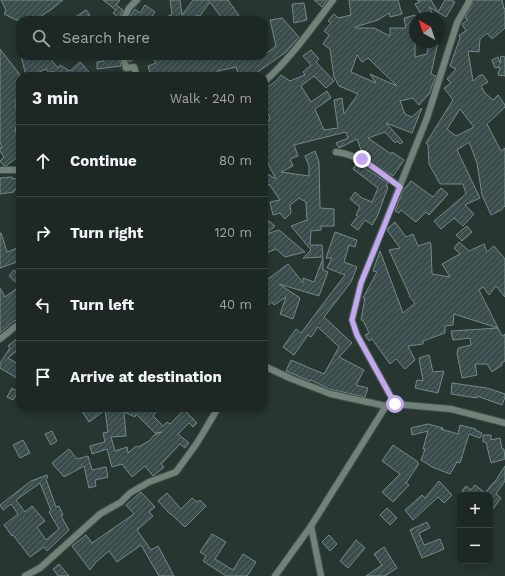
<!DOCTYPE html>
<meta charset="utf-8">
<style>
:root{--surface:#1d2824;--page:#25302c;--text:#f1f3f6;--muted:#a0a6a6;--line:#3b4441}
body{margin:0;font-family:"Work Sans",sans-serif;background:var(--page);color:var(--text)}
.controls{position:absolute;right:12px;bottom:12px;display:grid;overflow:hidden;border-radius:8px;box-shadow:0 2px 6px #0003}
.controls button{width:36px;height:36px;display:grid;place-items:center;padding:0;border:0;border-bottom:1px solid var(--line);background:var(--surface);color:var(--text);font:20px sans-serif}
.compass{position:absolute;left:409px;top:12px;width:36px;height:36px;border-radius:50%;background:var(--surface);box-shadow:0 2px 6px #0003;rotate:320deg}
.stop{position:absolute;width:12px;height:12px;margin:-9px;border:3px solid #c3a7f2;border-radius:50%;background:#fff}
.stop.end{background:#c3a7f2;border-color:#fff;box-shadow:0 1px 4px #0008}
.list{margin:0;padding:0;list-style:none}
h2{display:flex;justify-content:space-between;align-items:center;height:52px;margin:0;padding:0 16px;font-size:17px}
h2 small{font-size:13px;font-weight:400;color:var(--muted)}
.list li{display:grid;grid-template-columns:26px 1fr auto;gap:12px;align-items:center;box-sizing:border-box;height:72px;padding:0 16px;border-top:1px solid var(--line)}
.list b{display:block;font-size:15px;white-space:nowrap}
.list em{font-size:13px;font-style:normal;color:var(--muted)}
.icon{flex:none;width:22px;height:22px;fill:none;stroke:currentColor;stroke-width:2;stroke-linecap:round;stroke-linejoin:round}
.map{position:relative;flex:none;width:505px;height:576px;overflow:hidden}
.search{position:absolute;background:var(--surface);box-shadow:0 2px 6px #0003;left:16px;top:16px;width:252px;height:44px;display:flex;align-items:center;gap:10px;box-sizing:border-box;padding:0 14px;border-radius:12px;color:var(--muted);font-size:15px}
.panel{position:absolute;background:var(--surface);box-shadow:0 2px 6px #0003;left:16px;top:72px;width:252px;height:340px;border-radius:12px}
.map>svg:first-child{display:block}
.building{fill:url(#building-hatch);stroke:#758988;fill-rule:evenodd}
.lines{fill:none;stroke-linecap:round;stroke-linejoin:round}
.street-casing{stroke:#45534d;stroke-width:8}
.street{stroke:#71827a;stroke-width:6}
.route{stroke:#c3a7f2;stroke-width:5}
</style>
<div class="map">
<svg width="505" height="576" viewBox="0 0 505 576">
<defs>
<pattern id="building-hatch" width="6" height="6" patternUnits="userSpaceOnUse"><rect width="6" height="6" fill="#3a4c4c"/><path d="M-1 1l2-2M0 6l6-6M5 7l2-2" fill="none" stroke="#566666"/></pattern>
</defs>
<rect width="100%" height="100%" fill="#273630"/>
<g class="building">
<polygon points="1,0 63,0 52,9 35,20 16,20 4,14 6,10"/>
<polygon points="103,0 120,0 116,5 123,10 119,18 113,13 116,10"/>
<polygon points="170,0 180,0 182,15 193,0 228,0 242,20 223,20 210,2 199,17 198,15 192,20 162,20 172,14"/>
<polygon points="314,0 327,0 322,7"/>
<path d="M 349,0 L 398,0 L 402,14 L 390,17 L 389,13 L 378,20 L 355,27 L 355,28 L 374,28 L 390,36 L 390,28 L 406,28 L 404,18 L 415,15 L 415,57 L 427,54 L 429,42 L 438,42 L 431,74 L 436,76 L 429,94 L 419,105 L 413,98 L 400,101 L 405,114 L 412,117 L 422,108 L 412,133 L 386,123 L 403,142 L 400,144 L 397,141 L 395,143 L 385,132 L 368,138 L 391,154 L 392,152 L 404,160 L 393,176 L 362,156 L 364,153 L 361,150 L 357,139 L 339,148 L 336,143 L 348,138 L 346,132 L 294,145 L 298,156 L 290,159 L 293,166 L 281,172 L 309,176 L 309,166 L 305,156 L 315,151 L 319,162 L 320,208 L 334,209 L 334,226 L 321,226 L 321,230 L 311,231 L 310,245 L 322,245 L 323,257 L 303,258 L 311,250 L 291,226 L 307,220 L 306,202 L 299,198 L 290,205 L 291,213 L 285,219 L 280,213 L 273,215 L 270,202 L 280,200 L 269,184 L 264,192 L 264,172 L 276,179 L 264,156 L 264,129 L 270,117 L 264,110 L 264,86 L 266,86 L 268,87 L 277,80 L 281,75 L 290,81 L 305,75 L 303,72 L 311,65 L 303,56 L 311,50 L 319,59 L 316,62 L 334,81 L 326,88 L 314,76 L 301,86 L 311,102 L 327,91 L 331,98 L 315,109 L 324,130 L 338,128 L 334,100 L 342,98 L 344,114 L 358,94 L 339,86 L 334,77 L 330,49 L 323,44 L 329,35 L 324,31 L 331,23 L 328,21 L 334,14 L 338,18 L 351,15 ZM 357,55 L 362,62 L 368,58 L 397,86 L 370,74 L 376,83 L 351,72 Z"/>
<polygon points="417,0 431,0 438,12 445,0 451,0 455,2 446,17 429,7 435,18 423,18 415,4 420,2"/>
<path d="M 474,0 L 502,0 L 504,9 L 505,8 L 505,28 L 492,39 L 487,33 L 480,39 L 479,52 L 468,51 L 473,81 L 480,75 L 483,75 L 488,82 L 481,86 L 485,93 L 493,100 L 498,95 L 505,105 L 505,107 L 487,124 L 501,151 L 505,148 L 505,206 L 501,210 L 491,215 L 482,195 L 477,163 L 469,142 L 457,150 L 480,198 L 465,205 L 474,214 L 463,226 L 454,218 L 441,229 L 434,221 L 466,194 L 463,184 L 440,184 L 429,164 L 428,145 L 426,143 L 453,100 L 444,88 L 451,83 L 447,79 L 456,69 L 450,66 L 460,38 L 459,35 L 466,31 L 462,24 L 468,20 L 465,18 ZM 460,109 L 474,127 L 456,136 L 447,129 Z"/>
<polygon points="304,3 307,20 294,23 292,4"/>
<polygon points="145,5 155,12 149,20 128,20 135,9 140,13"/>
<polygon points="86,10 90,15 82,20 71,20"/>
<polygon points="282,18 299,37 286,52 252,76 239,76 236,67 218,71 220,76 151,76 148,66 156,63 151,56 264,56 264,55 276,46 270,20"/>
<polygon points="0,49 21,76 18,76 20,81 20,93 16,100 16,109 18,109 18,117 15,132 20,132 20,149 17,152 20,155 6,166 4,166 0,161 4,157 0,151 0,148 2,147 0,142"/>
<polygon points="21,56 48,56 58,68 60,65 70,71 80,62 89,72 85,76 60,76 52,71 49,73 46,69 30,76 26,76"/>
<polygon points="101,56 119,56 121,66 97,69 97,62 104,61"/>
<polygon points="128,56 140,56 129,62"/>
<polygon points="501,56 505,57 505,76 498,75 500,67 495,68 492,60 498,57 500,63"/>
<polygon points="357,163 388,183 386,186 388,187 377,217 372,225 365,220 358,230 351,225 358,216 356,215 360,207 350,199 355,192 362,198 372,202 378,188 353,169"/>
<polygon points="12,177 12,179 20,178 20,189 14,190 14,192 0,194 0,178"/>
<polygon points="411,181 433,197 441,188 448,194 429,215 426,212 416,222 401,210 399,213 395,211 402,192"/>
<polygon points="269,221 275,226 266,234 279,230 305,252 285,257 276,249 264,254 264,226"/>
<polygon points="395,222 406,237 413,234 418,246 430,242 431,245 432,274 450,277 442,264 460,254 454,248 459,242 469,251 484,244 487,252 494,246 505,259 505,297 496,286 489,295 483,287 479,290 502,336 505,334 505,361 501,364 502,365 492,372 487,364 475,364 477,375 462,378 457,353 458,348 471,345 470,338 453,340 451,331 498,328 454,314 453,325 445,326 445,333 423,341 423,344 408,346 415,360 405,369 396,359 390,364 372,339 369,341 365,335 369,333 363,320 361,320 365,298 363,298 377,272 373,271 380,251 403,313 415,303 409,296 410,296 389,250 400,248 387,230 388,228"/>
<polygon points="467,226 472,232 462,241 456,235"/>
<polygon points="335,232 357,240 355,247 349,245 344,262 357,267 351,282 324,317 352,343 339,357 364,370 356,385 368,388 365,397 329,389 311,380 310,381 286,371 291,360 324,374 339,347 318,327 311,337 308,335 294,355 283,347 296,329 301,333 345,275 327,268 332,258 326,258"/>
<polygon points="0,233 1,233 7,252 20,247 20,261 0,268"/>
<polygon points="323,258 323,270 328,272 319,296 279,284 300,298 293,319 280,314 286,297 274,305 272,302 264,308 264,282 288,264 303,283 303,278 314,282"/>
<polygon points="14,270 20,275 20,286 9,276"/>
<polygon points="20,286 20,319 14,321 0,333 0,288 5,297"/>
<polygon points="20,336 20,348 8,358 20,365 20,380 0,368 0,363 10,348 8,346"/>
<polygon points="429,355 433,372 444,371 438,393 415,388 417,380 423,381 419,358"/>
<polygon points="452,383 487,388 505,394 505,397 502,405 477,396 477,398 451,394"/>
<polygon points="12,388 18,392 13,400 7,397"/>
<path d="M 80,408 L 159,408 L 153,416 L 163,426 L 167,422 L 170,424 L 184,410 L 197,423 L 193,427 L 189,423 L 178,434 L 189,443 L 185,448 L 180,444 L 161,464 L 164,467 L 153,476 L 145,466 L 132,477 L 122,464 L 112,467 L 107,449 L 92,454 L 90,446 L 105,442 L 103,433 L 108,432 L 105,410 L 89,422 ZM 124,412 L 135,417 L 136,414 L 155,433 L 162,432 L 154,435 L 149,441 L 138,447 L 136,446 L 128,453 L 127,447 L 115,451 L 111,437 L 126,436 Z"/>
<polygon points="428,424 443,428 441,429 458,434 460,425 476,429 475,430 482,433 480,438 469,434 460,463 457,462 450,474 432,467 421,460 425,449 423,449 428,431 412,435 411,428"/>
<polygon points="52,431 57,441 51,445 45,434"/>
<polygon points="483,435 491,435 491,440 500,438 502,449 504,449 505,459 491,463 486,442 483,442"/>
<polygon points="23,440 30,453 20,458 13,445"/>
<polygon points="393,445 418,462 418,465 406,483 409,485 393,502 382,492 400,474 382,461"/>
<polygon points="69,449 77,459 88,456 92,470 106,467 108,477 95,480 96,486 89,488 84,466 64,477 52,463"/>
<polygon points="505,466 505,481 496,494 501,498 490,513 490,495 467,495 462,491 466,486 471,490 475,485 485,493 493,483 494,483"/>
<path d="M 47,475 L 48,477 L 46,479 L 56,507 L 59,506 L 63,515 L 61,516 L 69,530 L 47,551 L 44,547 L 30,557 L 13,535 L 12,536 L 4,525 L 18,514 L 11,504 L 3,510 L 0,505 L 31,481 ZM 40,483 L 51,510 L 49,512 L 59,529 L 46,540 L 37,527 L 45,521 L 32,506 L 25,512 L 16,500 Z"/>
<polygon points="439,481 452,495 444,503 438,497 413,520 405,510 422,495 425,498"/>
<polygon points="141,492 155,507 149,512 153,516 137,530 151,550 158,546 174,576 159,576 141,545 117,562 109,551 96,562 90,570 72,546 86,535 92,543 134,514 126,505"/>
<polygon points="167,493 181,509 192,498 197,502 200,500 206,506 185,527 171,514 170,514 158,501"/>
<polygon points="387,508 397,518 390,525 380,515"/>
<polygon points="427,522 430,528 419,533 424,545 440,539 444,549 422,558 410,530"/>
<polygon points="212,534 226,542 215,559 233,570 243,554 256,562 247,576 226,576 203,561 206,556 200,552"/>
<polygon points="329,535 337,544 330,551 322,542"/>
<polygon points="356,540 365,548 348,568 340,561"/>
<polygon points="384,547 397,568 385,576 366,576 382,565 374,554"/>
<polygon points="59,564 69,576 58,576 53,569"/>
</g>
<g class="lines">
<defs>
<g id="street">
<polyline points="123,20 129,8 137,0"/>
<polyline points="123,56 126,68 134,67 136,74 134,76"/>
<path d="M 264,82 C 291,58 311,29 333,0"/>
<path d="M 336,152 C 361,155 380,172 400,187"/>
<polyline points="0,170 20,170"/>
<polyline points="0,339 20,323"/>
<polyline points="264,366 292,379 331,394 386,406"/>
<polyline points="395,404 451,409 505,423"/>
<polyline points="25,576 40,568 100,514 121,502 130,493 149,482 176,472 197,443 218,408"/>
<polyline points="275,576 311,526"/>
<polyline points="321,576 311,526 386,406 395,404 357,335 352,320 361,283 427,118 457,23 470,0"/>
</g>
</defs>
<use href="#street" class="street-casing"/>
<use href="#street" class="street"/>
</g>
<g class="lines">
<polyline class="route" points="362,159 400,187 361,283 352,320 357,335 395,404"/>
</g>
</svg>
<div class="controls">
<button>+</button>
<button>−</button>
</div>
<svg class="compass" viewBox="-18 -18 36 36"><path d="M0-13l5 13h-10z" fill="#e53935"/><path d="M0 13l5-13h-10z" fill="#a0a6a6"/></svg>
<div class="stop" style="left:395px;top:404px"></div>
<div class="stop end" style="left:362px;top:159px"></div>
<div class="search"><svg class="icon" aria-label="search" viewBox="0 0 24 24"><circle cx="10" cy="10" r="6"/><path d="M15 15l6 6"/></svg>Search here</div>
<section class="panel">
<h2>3 min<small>Walk · 240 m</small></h2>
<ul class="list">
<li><svg class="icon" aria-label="ahead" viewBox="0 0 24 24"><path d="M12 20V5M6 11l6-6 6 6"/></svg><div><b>Continue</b></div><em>80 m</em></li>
<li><svg class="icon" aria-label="right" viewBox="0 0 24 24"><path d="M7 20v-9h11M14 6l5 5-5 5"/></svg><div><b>Turn right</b></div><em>120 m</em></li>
<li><svg class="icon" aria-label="left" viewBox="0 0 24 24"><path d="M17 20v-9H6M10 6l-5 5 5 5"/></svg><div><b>Turn left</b></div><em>40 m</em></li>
<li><svg class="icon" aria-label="arrive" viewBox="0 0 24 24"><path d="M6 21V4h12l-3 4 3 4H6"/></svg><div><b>Arrive at destination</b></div></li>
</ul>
</section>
</div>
